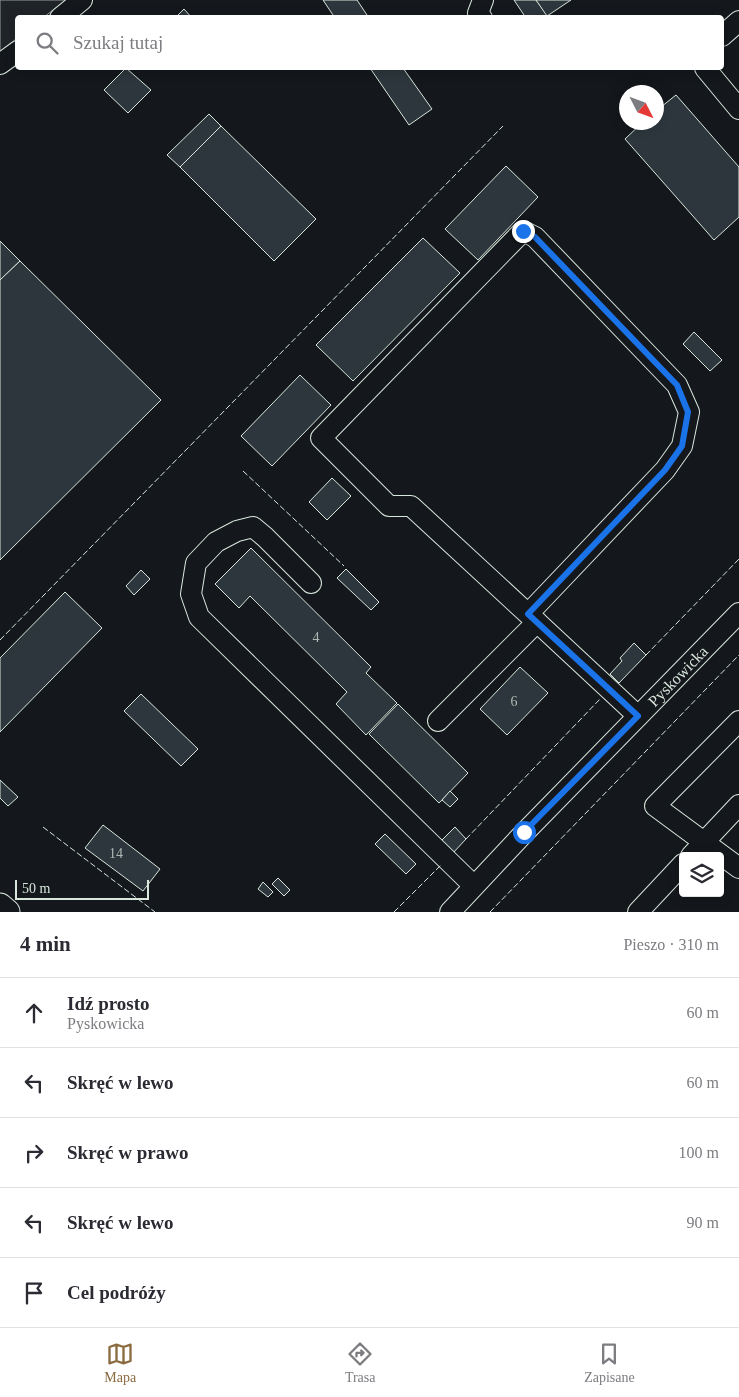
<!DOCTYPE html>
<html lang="pl">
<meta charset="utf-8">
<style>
:root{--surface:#fff;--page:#f7f7f7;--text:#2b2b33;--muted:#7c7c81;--line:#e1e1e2;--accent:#8a6a3f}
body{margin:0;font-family:Georgia,serif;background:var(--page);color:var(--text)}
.controls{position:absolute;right:15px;bottom:15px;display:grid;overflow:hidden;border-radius:5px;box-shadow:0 2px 12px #0003}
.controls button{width:45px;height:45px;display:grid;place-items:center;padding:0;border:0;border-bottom:1px solid var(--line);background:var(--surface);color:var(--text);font:25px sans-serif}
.compass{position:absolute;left:619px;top:85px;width:45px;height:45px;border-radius:50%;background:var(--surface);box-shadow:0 2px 12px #0003;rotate:132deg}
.scale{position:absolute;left:15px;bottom:12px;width:134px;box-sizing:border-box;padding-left:5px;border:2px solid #d8e6dc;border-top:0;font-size:14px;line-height:18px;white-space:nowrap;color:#d8e6dc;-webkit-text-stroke:4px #14181c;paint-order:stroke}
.stop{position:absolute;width:15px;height:15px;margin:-11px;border:4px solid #1a73e8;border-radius:50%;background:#fff}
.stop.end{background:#1a73e8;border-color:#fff;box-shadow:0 1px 5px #0008}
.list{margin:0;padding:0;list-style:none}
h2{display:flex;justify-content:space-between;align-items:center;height:65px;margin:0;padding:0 20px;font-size:21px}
h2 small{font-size:16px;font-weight:400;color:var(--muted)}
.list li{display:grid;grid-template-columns:32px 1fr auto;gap:15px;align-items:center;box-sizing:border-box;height:70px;padding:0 20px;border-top:1px solid var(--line)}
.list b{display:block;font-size:19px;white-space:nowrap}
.list p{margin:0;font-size:16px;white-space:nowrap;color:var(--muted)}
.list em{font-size:16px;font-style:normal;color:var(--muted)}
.icon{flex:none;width:28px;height:28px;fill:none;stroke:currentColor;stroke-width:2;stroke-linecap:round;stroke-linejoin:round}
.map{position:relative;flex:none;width:739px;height:912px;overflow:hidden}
.search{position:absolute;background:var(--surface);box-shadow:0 2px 12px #0003;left:15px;right:15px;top:15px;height:55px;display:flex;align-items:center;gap:12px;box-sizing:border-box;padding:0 18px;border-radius:5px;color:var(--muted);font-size:19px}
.sheet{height:415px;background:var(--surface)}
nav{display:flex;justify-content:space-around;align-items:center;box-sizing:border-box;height:70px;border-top:1px solid var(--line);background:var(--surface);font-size:14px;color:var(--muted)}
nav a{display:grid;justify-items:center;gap:2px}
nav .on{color:var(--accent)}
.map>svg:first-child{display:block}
.green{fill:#202428;stroke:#939e99}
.building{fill:#2c363c;stroke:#d8e6dc}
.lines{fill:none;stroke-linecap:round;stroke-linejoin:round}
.minor-casing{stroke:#d8e6dc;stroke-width:22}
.major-casing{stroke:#d8e6dc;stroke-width:27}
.minor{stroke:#14181c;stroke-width:20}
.major{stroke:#14181c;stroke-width:25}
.fence{stroke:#d8e6dc;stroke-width:1;stroke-dasharray:6 2.5;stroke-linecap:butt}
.route{stroke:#1a73e8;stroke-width:6}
.labels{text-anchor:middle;stroke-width:4;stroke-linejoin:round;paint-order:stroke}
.number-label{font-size:14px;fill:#adbab4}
.street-label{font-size:16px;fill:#d8e6dc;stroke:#14181c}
</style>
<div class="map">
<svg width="739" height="912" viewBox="0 0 739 912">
<rect width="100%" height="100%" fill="#14181c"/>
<polygon class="green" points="0,0 66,0 44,17 18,18 17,38 0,52"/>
<g class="building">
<polygon points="323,0 357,0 369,18 335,18"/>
<polygon points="514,0 536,0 547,15 544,18 526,18"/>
<polygon points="536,0 571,0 547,16"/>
<polygon points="184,9 192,18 175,18"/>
<polygon points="126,68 151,90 128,113 104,90"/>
<polygon points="370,68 403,68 432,109 409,125"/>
<polygon points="676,95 739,167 739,217 714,240 625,139 643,122 656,122 656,111"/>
<polygon points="209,114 221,126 180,167 167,155"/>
<polygon points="221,126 316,219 274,261 180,167"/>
<polygon points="506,166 538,197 478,260 445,229"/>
<polygon points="423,238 460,273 353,381 316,345"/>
<polygon points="0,241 20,261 0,280"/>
<polygon points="20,261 161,400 0,560 0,280"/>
<polygon points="694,332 722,360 710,371 683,344"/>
<polygon points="300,375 331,405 272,466 241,436"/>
<polygon points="332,478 351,496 327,520 309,502"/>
<polygon points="251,548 371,667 366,673 397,703 366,735 336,704 347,692 250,596 239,608 215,584"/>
<polygon points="346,569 379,602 371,610 337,578"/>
<polygon points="141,570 150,579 134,595 126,586"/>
<polygon points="65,592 102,628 0,732 0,658"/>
<polygon points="634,643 646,655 619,683 610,674 622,661 620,658"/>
<polygon points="520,667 548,693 507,735 480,709"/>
<polygon points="141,694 198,749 181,766 124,711"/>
<polygon points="398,704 468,773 439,803 369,734"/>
<polygon points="0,780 18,797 8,806 0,798"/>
<polygon points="450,791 458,799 450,807 442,800"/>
<polygon points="103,825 160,869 143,891 85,848"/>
<polygon points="455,827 466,839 453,853 441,841"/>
<polygon points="385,834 416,864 406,874 375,844"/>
<polygon points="278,878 290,890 284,896 272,884"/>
<polygon points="263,882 273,892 268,897 258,889"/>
</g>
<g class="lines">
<defs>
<g id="minor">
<polyline points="60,18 82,0"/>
<polyline points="482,18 478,13 483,0"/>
<polyline points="722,36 739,21"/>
<polyline points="0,64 18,51"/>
<polyline points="705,68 739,109"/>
<polyline points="311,583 265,537 253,527 237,531 216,542 196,563 191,594 199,617 473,885"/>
<polyline points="528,614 665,470 682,446 689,412 677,385 535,237 523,231 321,438 389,506 411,506 528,614 537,622 638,716"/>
<polyline points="438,721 537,622"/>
<polyline points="739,721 655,806 739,868"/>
<polyline points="691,856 739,805"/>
<path id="s1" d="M 450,912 L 525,832 L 739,613"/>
<polyline points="638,912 683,864"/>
</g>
<polyline id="major" points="0,906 7,912"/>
</defs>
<use href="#minor" class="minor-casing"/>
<use href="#major" class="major-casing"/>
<use href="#minor" class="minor"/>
<use href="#major" class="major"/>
<g class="fence">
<polyline points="243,471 344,566"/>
<polyline points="0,640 503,126"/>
<polyline points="646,655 739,559"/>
<polyline points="43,827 155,912"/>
<polyline points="466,839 601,698"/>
<polyline points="394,912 441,865"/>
<polyline points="490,912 739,655"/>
</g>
</g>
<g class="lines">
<polyline class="route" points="523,231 535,237 677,385 688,412 682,446 665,470 528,614 638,716 524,832"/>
</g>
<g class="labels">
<g class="number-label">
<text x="316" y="642">4</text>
<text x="514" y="706">6</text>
<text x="116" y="858">14</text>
</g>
<g class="street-label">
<text dy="6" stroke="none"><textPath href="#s1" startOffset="328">Pyskowicka</textPath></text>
</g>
</g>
</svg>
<div class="controls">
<button><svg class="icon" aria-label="layers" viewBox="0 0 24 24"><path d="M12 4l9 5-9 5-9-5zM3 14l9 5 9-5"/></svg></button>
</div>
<svg class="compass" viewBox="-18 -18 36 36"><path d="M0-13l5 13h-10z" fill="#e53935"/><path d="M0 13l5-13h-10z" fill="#7c7c81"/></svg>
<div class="scale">50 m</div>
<div class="stop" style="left:524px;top:832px"></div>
<div class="stop end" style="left:523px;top:231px"></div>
<div class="search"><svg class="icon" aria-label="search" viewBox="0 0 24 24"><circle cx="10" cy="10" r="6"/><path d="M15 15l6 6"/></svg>Szukaj tutaj</div>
</div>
<section class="sheet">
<h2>4 min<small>Pieszo · 310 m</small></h2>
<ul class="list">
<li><svg class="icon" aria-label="ahead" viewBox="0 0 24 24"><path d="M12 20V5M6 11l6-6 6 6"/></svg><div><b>Idź prosto</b><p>Pyskowicka</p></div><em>60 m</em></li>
<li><svg class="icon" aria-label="left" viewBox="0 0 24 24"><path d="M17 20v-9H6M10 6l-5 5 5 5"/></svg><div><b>Skręć w lewo</b></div><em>60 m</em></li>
<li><svg class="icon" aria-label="right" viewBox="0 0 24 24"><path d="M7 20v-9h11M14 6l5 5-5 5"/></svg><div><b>Skręć w prawo</b></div><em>100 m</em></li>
<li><svg class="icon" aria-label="left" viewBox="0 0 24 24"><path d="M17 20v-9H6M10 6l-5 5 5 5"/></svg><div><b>Skręć w lewo</b></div><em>90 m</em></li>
<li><svg class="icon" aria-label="arrive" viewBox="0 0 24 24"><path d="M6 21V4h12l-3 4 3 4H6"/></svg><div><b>Cel podróży</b></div></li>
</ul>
</section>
<nav>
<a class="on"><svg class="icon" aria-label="map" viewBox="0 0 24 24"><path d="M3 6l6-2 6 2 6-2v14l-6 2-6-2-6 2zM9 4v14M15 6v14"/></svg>Mapa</a>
<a><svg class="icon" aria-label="directions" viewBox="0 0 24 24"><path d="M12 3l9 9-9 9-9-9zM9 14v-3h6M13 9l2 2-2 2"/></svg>Trasa</a>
<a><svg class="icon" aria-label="saved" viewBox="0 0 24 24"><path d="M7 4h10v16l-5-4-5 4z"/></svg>Zapisane</a>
</nav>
